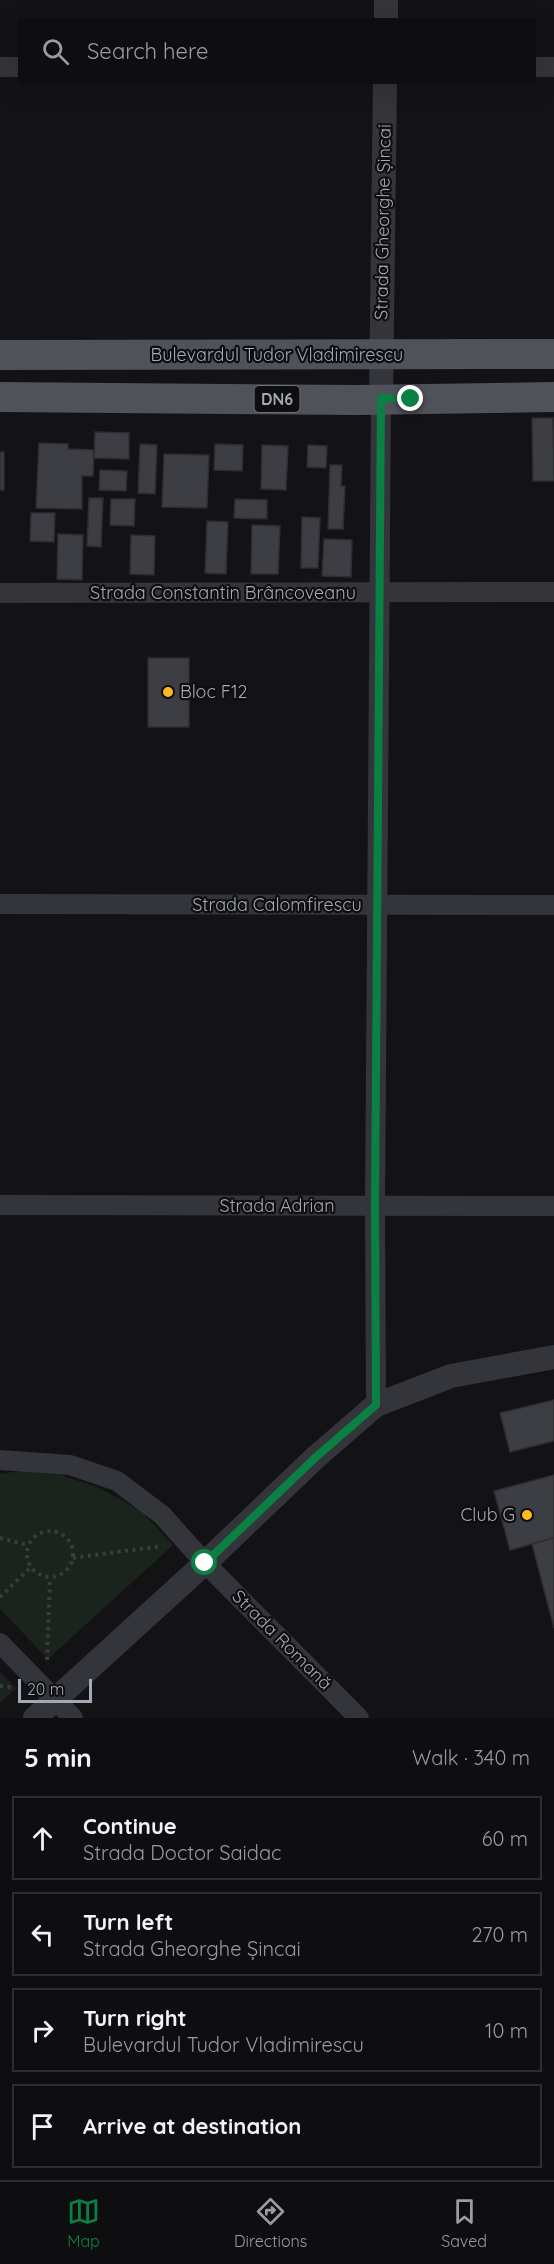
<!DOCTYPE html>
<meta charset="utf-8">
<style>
:root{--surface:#0e0e10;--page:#171719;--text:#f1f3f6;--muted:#9b9c9f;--line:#2e2e30;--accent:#0b8043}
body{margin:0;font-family:Quicksand,sans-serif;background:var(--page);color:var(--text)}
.scale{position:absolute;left:18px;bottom:15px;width:74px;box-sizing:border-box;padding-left:6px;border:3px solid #a4a9b7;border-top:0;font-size:16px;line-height:21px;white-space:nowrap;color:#a4a9b7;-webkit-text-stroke:4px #0e0e10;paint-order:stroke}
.stop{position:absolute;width:18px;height:18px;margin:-14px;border:4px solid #0b8043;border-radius:50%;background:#fff}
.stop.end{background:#0b8043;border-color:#fff;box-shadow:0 2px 6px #0008}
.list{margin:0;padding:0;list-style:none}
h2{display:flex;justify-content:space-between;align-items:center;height:78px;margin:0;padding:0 24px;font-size:26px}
h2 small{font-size:20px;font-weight:400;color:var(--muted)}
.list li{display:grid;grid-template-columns:39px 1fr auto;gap:18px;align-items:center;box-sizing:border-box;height:84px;margin:0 12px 12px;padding:0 12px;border:2px solid var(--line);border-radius:0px}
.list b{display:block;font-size:22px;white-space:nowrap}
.list p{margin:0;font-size:20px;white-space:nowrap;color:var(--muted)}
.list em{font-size:20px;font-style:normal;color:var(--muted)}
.icon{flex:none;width:33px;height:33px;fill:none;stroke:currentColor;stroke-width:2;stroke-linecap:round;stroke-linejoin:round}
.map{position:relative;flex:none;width:554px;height:1718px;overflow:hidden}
.search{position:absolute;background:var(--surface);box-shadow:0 6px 24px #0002;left:18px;right:18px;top:18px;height:66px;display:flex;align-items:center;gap:15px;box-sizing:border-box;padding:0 21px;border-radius:0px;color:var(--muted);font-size:22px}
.sheet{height:462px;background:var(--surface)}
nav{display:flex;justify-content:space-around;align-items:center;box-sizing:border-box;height:84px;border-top:2px solid var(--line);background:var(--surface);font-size:16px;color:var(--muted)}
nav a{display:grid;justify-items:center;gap:3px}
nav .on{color:var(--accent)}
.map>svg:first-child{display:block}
.green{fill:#1b241c}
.building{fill:#3d3e43;stroke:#2d2d32;stroke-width:1.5}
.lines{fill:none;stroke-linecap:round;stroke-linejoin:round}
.path{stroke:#3a3c42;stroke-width:4;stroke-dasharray:3 4.5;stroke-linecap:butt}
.minor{stroke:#34353b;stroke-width:20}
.tertiary{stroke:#34353b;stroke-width:24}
.primary{stroke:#50525a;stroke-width:30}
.route{stroke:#0b8043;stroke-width:8}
.poi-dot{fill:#ffb922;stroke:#0e0e10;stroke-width:2}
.labels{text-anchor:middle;stroke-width:4.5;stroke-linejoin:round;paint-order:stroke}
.shield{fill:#0e0e10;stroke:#777a85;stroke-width:1.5}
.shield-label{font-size:16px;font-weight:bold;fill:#a4a9b7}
.street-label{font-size:18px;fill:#a4a9b7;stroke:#0e0e10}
.poi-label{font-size:18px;fill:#a4a9b7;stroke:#0e0e10;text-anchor:start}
</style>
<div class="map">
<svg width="554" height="1718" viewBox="0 0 554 1718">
<rect width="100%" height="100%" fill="#131315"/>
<g class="green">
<polygon points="21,1471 60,1475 97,1487 141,1511 173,1545 48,1659 0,1609 0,1474"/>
<polygon points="0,1672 16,1688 0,1703"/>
</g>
<g class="building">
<polygon points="532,418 553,418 554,481 533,481"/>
<polygon points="95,432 129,433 129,459 94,458"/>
<polygon points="39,443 68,444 68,449 94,450 93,476 82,476 82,509 36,508"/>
<polygon points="140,444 157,445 155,494 138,493"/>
<polygon points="215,444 243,445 242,471 214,470"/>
<polygon points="262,445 288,446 286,490 261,489"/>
<polygon points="308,445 327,446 326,468 307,467"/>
<rect x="0" y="452" width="4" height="38"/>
<polygon points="164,454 209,455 207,508 162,507"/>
<polygon points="330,465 342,465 341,486 345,486 343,529 328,529"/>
<polygon points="100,470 127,471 126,491 99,490"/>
<polygon points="89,498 103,498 101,547 87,546"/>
<polygon points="111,499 135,499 134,526 110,525"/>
<polygon points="235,499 267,500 267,519 234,518"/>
<polygon points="31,513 55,513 54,542 30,541"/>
<polygon points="302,517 320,518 318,568 301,568"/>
<polygon points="207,521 228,522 226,574 205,573"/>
<polygon points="252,525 280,526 278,574 251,574"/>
<polygon points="58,534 83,535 82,580 57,579"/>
<polygon points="131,535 155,536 154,575 130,574"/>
<polygon points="324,539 352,540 351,577 322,576"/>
<rect x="148" y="658" width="41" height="69"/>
<polygon points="554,1400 554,1441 510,1452 500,1413"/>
<polygon points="554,1475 554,1538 510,1550 494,1491"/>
<polygon points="554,1538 554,1628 532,1544"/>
</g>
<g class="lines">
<g class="path">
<circle cx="50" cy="1554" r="23"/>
<polyline points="0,1538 28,1545"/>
<polyline points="73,1558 162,1546"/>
<polyline points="0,1597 31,1567"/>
<polyline points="47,1660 50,1578"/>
<polyline points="0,1686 11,1687"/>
</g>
<g class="minor">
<polyline points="0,67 20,67"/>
<polyline points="534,67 554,67"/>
<polyline points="0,593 554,592"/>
<polyline points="0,904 554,905"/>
<polyline points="0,1205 554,1206"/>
<polyline points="376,1405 375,1206 381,398"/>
<polyline points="0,1460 70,1465 117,1481 162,1515 205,1563 359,1718"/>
<polyline points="0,1643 73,1718"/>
</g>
<g class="tertiary">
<polyline points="386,20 386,0"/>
<polyline points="381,398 385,82"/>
<polyline points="35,1718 205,1563 316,1457 376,1405 451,1376 554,1357"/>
</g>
<g class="primary">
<polyline points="0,355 554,354"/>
<polyline points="0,397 358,400 554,397"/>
</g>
</g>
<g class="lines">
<polyline class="route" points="205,1563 316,1457 376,1405 375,1206 381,398 411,399"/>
</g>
<g class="poi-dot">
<circle cx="168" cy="692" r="6"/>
<circle cx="527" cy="1515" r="6"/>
</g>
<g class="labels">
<rect class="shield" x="254.5" y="386" width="45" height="26" rx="4.5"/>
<g class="shield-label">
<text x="277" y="405">DN6</text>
</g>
<g class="street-label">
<text transform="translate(383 222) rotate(-89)" y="6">Strada Gheorghe Șincai</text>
<text x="277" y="361">Bulevardul Tudor Vladimirescu</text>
<text x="223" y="599">Strada Constantin Brâncoveanu</text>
<text x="277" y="911">Strada Calomfirescu</text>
<text x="277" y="1212">Strada Adrian</text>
<text transform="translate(282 1640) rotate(45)" y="6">Strada Romană</text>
</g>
<g class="poi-label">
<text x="180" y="698">Bloc F12</text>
<text x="515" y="1521" text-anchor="end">Club G</text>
</g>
</g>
</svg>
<div class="scale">20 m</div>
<div class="stop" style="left:205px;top:1563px"></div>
<div class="stop end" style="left:411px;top:399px"></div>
<div class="search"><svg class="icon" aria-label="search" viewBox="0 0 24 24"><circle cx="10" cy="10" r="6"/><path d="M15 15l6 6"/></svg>Search here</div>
</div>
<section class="sheet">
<h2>5 min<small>Walk · 340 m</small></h2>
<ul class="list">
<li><svg class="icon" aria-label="ahead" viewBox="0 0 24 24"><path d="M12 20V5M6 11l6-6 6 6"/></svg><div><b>Continue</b><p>Strada Doctor Saidac</p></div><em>60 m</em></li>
<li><svg class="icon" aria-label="left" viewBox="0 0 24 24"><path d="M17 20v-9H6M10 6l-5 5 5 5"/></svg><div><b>Turn left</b><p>Strada Gheorghe Șincai</p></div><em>270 m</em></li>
<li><svg class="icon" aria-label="right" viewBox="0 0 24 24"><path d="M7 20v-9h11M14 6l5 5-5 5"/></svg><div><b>Turn right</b><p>Bulevardul Tudor Vladimirescu</p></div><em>10 m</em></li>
<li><svg class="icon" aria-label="arrive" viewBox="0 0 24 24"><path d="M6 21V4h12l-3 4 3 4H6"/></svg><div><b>Arrive at destination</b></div></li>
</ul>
</section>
<nav>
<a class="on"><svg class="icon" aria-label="map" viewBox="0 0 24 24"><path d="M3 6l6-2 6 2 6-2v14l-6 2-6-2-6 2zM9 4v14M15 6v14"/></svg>Map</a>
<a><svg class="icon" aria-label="directions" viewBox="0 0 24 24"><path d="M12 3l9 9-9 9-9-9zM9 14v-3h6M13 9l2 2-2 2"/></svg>Directions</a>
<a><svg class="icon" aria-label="saved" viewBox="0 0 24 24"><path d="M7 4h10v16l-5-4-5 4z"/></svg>Saved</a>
</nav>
